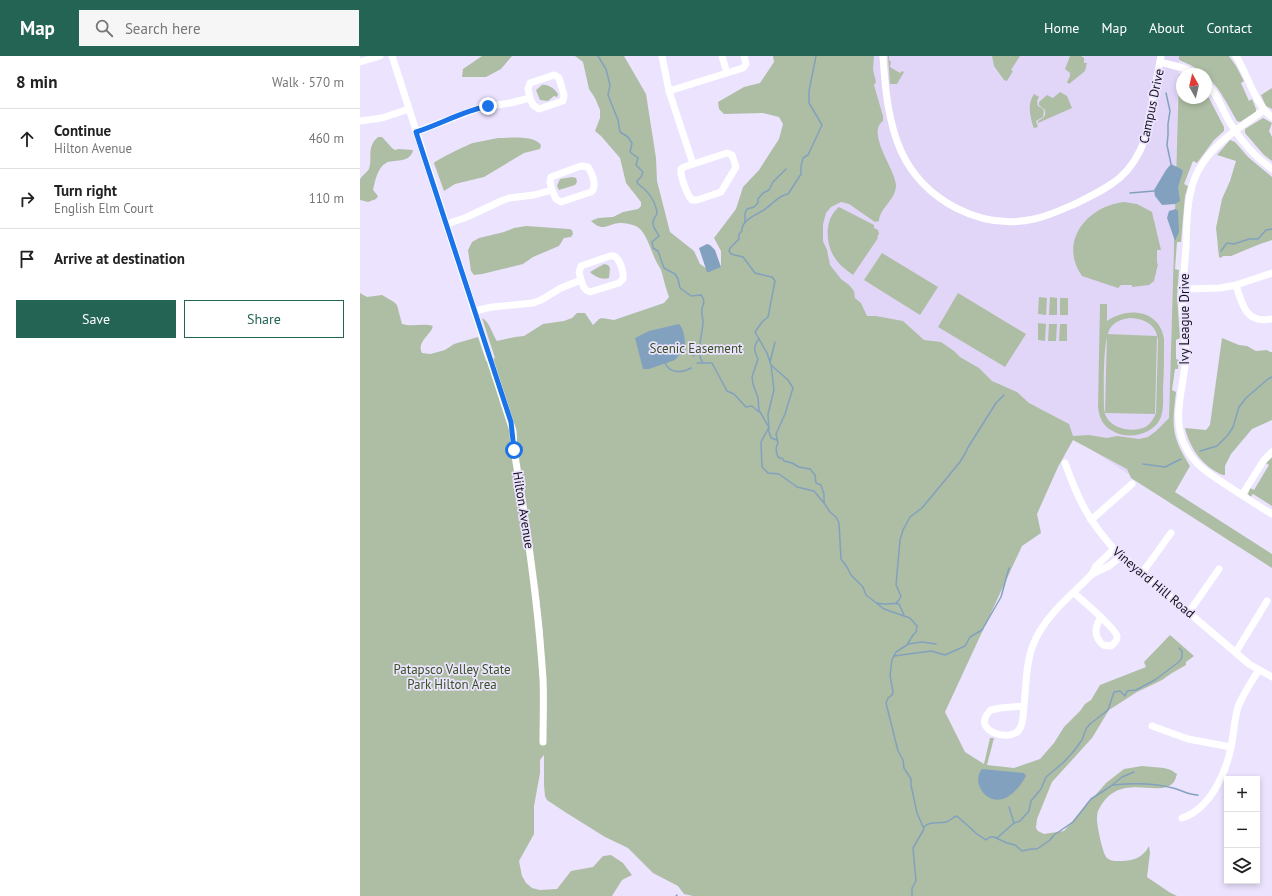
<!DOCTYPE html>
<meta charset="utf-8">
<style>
:root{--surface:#fff;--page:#f6f6f6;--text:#222;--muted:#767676;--line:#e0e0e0;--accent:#236454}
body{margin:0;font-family:"PT Sans",sans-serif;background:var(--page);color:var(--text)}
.controls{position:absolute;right:12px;bottom:12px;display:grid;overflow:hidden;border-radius:0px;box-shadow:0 2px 6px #0003}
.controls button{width:36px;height:36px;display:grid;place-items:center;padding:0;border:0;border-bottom:1px solid var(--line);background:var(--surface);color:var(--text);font:20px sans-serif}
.compass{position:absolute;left:816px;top:12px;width:36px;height:36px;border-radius:50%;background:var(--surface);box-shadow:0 2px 6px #0003;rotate:352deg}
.stop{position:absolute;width:12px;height:12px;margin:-9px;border:3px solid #1a73e8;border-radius:50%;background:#fff}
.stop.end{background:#1a73e8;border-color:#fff;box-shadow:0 1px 4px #0008}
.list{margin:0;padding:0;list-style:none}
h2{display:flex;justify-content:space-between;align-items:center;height:52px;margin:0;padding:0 16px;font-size:17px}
h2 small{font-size:13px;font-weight:400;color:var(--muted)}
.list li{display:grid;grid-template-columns:26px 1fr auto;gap:12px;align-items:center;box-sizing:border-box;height:60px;padding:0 16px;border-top:1px solid var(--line)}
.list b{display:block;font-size:15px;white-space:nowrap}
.list p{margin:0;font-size:13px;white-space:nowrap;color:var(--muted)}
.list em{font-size:13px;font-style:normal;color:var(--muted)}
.actions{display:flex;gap:8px;padding:12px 16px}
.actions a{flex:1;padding:9px 0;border:1px solid var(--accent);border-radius:0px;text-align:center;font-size:14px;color:var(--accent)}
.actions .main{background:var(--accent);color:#fff}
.icon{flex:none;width:22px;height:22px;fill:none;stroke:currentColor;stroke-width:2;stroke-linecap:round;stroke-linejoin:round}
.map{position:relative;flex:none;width:912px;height:840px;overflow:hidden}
header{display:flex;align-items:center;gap:24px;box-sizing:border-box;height:56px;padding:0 20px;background:var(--accent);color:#fff}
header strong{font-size:19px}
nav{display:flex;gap:22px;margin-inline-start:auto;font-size:14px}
.search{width:280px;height:36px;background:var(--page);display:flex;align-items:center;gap:10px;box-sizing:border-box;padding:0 14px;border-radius:0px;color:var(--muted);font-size:15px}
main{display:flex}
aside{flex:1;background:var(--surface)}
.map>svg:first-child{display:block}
.built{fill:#e1d6f8}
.green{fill:#aebea4;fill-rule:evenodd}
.water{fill:#82a1be}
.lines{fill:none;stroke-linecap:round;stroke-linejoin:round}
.stream{stroke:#82a1be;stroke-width:1.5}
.minor{stroke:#fff;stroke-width:7}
.route{stroke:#1a73e8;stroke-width:5}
.labels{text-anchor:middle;stroke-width:3.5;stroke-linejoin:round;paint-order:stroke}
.street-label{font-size:13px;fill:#15121b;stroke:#ece3ff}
.park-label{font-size:13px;fill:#365220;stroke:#ece3ff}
</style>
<header>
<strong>Map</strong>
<div class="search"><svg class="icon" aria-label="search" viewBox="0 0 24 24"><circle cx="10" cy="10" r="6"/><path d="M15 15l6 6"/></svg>Search here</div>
<nav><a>Home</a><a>Map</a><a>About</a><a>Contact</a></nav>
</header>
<main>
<aside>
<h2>8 min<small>Walk · 570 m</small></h2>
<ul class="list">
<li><svg class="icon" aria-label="ahead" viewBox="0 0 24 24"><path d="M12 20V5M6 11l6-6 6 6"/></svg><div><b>Continue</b><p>Hilton Avenue</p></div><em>460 m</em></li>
<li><svg class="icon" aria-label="right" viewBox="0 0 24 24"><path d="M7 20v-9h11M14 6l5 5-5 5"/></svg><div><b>Turn right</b><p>English Elm Court</p></div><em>110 m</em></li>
<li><svg class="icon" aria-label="arrive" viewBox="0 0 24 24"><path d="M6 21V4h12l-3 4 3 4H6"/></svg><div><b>Arrive at destination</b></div></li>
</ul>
<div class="actions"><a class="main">Save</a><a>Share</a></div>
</aside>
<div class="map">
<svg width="912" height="840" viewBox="0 0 912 840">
<rect width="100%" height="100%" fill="#ece3ff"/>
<polygon class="built" points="467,0 819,0 809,370 770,419 712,381 451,319"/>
<g class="green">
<polygon points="122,0 152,0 141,13 126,21 102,21 103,13"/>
<path d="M 215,0 L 264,0 L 286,38 L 296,102 L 297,125 L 310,176 L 334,195 L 340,208 L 346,212 L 361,211 L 361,195 L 354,182 L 376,153 L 383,131 L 399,114 L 419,83 L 423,68 L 419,61 L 403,57 L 364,58 L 359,53 L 358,46 L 384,31 L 400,27 L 414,6 L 413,0 L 514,0 L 513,14 L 516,26 L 514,29 L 523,60 L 523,65 C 506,77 535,113 536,129 C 536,144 520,151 519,165 L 515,166 L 489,148 L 481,146 L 471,151 L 466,157 L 463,168 L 463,185 L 467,194 L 470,209 L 481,223 L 489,229 L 494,235 L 495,242 L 501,247 L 507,260 L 516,260 L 543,265 L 564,284 L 581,286 L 594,295 L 600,301 L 619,312 L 632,325 L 657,336 L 669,347 L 709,368 L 713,380 L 729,379 L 747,382 L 757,380 L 779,383 L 788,381 L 796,375 L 809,362 L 819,18 L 822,19 L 822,42 L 846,42 L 846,38 L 849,42 L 864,71 L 864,75 L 854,84 L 837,107 L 833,105 L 824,128 L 828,130 L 825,140 L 821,186 L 817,186 L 815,213 L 819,214 L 817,240 L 820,282 L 816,284 L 816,303 L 819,304 L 818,313 L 815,313 L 812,334 L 816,336 C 812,371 811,379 830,410 L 815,436 L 912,498 L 912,512 L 771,422 L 767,413 L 713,384 L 698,411 L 677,458 L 681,477 L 662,490 L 585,656 L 605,696 L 624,708 L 630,682 L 634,682 L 627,709 L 654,712 L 680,703 L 694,687 L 704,671 L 720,655 L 725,648 L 731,644 L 740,629 L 786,611 L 784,606 L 810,579 L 834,600 L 826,606 L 826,609 L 812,617 L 802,624 L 777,636 L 749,654 L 732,682 L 692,726 L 677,763 L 676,772 L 678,775 L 684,778 L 704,775 L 746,727 L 764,713 L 782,710 L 804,712 L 811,714 L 817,718 C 816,721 815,725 813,727 C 798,743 758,713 738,755 C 737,758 737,761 737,764 C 737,770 743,799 747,802 C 751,805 754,805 758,805 C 772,805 782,803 789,790 L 790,797 L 787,821 L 809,836 L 817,840 L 333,840 L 324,838 L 318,830 L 293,817 L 268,792 L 245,781 L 205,756 L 187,744 L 185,740 L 184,729 L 184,699 L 180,704 L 180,717 L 174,750 L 174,778 L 159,805 L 162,820 L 166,827 L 172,832 L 180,834 L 197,833 L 211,815 L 233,811 L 243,800 L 251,799 L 263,807 L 272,819 L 262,824 L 252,840 L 0,840 L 0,237 L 7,241 L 22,239 L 34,246 L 37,249 L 42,268 C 52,271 62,267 73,270 C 71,279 56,286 62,297 L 70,298 L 74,297 L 85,294 L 94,288 L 118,281 L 126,305 L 135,302 L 122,262 C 130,266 132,278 137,285 L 155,281 L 164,280 L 183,268 L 204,265 L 212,262 L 217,257 L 225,257 L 233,269 L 239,263 L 242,262 L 254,264 L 304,247 L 309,241 C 306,233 304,225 302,217 C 301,212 297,208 295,203 C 291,194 287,180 280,173 C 275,168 265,167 259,167 C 246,169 243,176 231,165 L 238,162 L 253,161 L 263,156 L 278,153 L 281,150 L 281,146 L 266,127 L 260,102 L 241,80 L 235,75 L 240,62 L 240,54 L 235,42 L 229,33 L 223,6 ZM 177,521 L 183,577 L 185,620 Z"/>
<polygon points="528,0 529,0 529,4 531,6 530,11 540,17 542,15 544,16 537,28 530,28"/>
<polygon points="632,0 660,0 651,14 653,15 647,25 644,24 634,10"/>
<polygon points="710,0 721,0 724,2 724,7 727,7 725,15 709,28 707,26 710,20 710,17 705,13"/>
<path d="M 819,0 L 869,0 L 876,10 L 884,25 L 881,27 L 889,45 L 892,43 L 896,53 L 896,56 L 880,66 L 877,65 C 859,34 854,18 819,4 Z"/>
<path d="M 182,29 C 188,28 195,33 198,38 L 197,41 L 194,40 L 188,45 L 180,44 L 176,34 Z"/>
<polygon points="912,32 912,53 906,50 901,39"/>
<path d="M 700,36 L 707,40 L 712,52 L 678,67 L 678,65 C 684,62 686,60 685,54 L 679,49 L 679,46 L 687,39 L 693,42 Z"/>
<path d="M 674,38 L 679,41 L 677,45 L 678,50 L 682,52 L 684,55 L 683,61 L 676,65 L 678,71 L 674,72 L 673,70 C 670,58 667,49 674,38 Z"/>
<polygon points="903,62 912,67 909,75 912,81 912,105 904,99 885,77 885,73"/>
<path d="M 18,81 L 22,81 L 32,92 L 35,94 L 39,93 L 53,94 C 50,108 33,103 26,107 C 17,112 15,126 13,134 L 18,140 L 16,143 L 8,146 L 0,144 L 0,123 C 2,120 7,116 9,113 C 13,102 6,91 18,81 Z"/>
<path d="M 138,82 C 149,82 174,79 181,89 L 180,93 L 164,97 L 124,121 L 95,128 L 84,135 L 74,107 C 76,104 109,88 113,87 C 121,85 130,84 138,82 Z"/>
<polygon points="870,84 875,86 888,101 912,121 912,184 900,188 871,200 863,200 861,202 859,201 856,172 862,143 870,125 876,105 857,99"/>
<polygon points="212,121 216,122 217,126 215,129 199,134 197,130 200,123"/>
<path d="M 764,146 L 777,148 L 792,156 L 801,194 L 797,194 L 797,207 L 798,208 L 794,225 L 789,229 L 772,231 L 772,229 L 761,229 L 758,232 L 722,220 C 698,186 727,150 764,146 Z"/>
<path d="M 479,151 L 514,169 L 514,172 L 518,174 L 519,178 L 517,181 L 518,182 L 493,219 C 486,214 478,208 473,199 C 465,185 465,162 479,151 Z"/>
<polygon points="166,170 209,173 212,174 213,178 211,181 204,182 199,190 173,201 163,208 122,218 114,219 111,215 108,194 112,186 119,182 144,176 154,172"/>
<polygon points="522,197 578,231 560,259 504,224"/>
<path d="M 244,208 L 248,209 L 250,212 L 249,222 C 242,224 235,221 230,216 Z"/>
<polygon points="598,237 666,278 645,311 578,271"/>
<polygon points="679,241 687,242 686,259 678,258"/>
<polygon points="690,241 697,242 697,259 689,259"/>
<rect x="700" y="242" width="8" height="17"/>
<path d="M 740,248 L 747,248 L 747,265 C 768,250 800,254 804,283 C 804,300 804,317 803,333 C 803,342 804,352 801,361 C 794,379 767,385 751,374 C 742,369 739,360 738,351 ZM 770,262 C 785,263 796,268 798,284 L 796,357 C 794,362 791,367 787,370 C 775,377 754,374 747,362 C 745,359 744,355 744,350 C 744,334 742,282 751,271 C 756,265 762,263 770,262 Z"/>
<polygon points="678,267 686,268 685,285 678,284"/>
<polygon points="689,268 697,268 696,285 688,285"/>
<polygon points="700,268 707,268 707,285 699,285"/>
<polygon points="747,278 797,280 795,358 745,357"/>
<path d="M 862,282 L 879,289 L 887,290 L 896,295 L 907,294 L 910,296 L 912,296 L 912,364 L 892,373 L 871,398 L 865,410 L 865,419 L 863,419 C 843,411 830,393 825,372 L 846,374 L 850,369 Z"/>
<polygon points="912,401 912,450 893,438 890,441 888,438 890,432 894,434 909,409 906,407"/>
</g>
<g class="water">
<polygon points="811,108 821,113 823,115 818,131 820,145 815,148 802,149 795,140 794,134 806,114"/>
<polygon points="816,153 818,155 819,176 815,185 807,162 809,155"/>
<polygon points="347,188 350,189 355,194 361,211 349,216 347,216 339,192"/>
<path d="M 319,268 C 324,273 325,283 325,290 L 324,293 L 315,304 L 289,313 L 283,313 L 275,282 L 289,275 Z"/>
<path d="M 622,713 L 664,717 L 666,720 C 638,770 607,728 622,713 Z"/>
</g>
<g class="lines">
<g class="stream">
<path d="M 238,0 L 246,13 L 250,29 L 248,39 L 258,64 L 260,76 L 268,81 L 272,87 L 270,96 L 278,102 L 276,109 L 283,116 L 281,121 L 277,125 L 278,128 C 288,135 296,145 297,158 C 290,167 293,170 299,180 L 292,186 L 293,192 L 298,195 L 304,212 L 315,218 L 318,223 L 320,232 L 331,240 L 341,239 C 346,246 343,247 342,253 C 341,257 343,262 343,266 C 343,278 335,296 343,307"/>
<path d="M 456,0 L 449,35 L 449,47 L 462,69 L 448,99 L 443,102 L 441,110 L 441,118 L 428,138 C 417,140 413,148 404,154 C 396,159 381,164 382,175 L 379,178 L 379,183 L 370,192 L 369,195 L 371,198 L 383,201 L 395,217 L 412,221 L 415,225 L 408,261 L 402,266 L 395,276 L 407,297 L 411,309 L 428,324 L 433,332 L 425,358 L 416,378 L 418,387 C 415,391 416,396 418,401 L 423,403 L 424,405 L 432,407 L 439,411 L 450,413 L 455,419 L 456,427 L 461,429 L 464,438 L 464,447"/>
<polyline points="806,37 810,55 808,68 808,79 807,89 811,108"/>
<polyline points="770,137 794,135"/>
<polyline points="385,166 385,157 387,153 394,151 398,147 398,143 403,137 409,134 413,126 426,113"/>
<polyline points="861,195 867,187 874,188 889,183 898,183 906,174 912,173"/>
<path d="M 399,283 C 393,290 394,295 398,303 L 392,321 L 393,328 L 398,342 L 399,354 L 408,370"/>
<polyline points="330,297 334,300"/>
<polyline points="410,306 415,286"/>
<path d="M 305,307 C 310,318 322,317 331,312"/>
<polyline points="337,307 352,307 367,335 374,338 386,351 392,350 399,356"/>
<polyline points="411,309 414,334 408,358 409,376 411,382 417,384"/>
<polyline points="409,371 401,386 402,411 408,417 419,418 437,431 454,435 464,447 470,456 476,461 479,467 481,503 487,511 491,519 503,531 506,539 524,553 550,562 557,570 556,576 553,579 547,589 536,596 532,604 530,619 533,636 532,639 528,642 526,647 538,695 543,704 544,712 551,723 551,729 557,757 564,773 553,792 556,825 552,832 552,840"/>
<polyline points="840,395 857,390 868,379 873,371 879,351 886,342 908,323 912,321"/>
<polyline points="783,408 805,411 821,403"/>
<path d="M 517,547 C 526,550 531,546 539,548 L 544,559"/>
<polyline points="536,547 539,544 541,540 536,529 540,484 543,474 550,461 562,452 600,406 606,396 607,393 636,347 644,339"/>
<polyline points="548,588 562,586 576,588"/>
<polyline points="534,600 571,595 585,599 605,590 610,581 622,574 641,541 649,512"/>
<path d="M 753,729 C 773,727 794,727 813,732 C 822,734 828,739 838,739"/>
<polyline points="649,751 654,767"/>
<path d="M 564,771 C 569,765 579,768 586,766 C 591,765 592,761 597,760 L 617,778 L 626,784 L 630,781 L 634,781 L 647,787 L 655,789 L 662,795 L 671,793 L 677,793 L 690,784 L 694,779 L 713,766 L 731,743 L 751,730 L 762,721 L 774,716"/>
<polyline points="637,782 654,767 660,765 669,755 671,745 681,733 686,721 704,706 713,696 722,684 726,673 730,668 748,654 754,636 760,635 765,640 767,635 776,634 795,624 820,605 822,601 822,595 819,592"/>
<polyline points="316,840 317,839"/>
</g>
<g class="minor">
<path d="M 32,0 L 153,375 L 154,394 C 167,470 178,546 183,623 C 184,644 183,665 183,686"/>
<polyline points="302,0 309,35 333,108"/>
<polyline points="362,0 367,17"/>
<path d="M 523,0 C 525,31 528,66 541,95 C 563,144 621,175 674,163 C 689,160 703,153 717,147 C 751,130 771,121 785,83 L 801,0"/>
<path d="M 876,0 C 887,17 896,51 912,61"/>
<polyline points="0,6 20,0"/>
<polyline points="800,6 823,12 835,18"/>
<path d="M 846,27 C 858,38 862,54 870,67 C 881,85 895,101 912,113"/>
<polyline points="309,35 383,12 386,8 384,0"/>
<path d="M 904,54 C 879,72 853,87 838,115 C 826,138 827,167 826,192 C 824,213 822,234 823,256 C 824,271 826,286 826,301 C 824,330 811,362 825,390 C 835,411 853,420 871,432 C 885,441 898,450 912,458"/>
<polyline points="0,65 22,62 49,53"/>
<polyline points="56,76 119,52 150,47 170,42 168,33 170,27 191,20 195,19 199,22 204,39 203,45 179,53 173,49 170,42"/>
<path d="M 367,97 L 372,99 L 376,111 L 361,136 L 337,144 L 332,144 C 327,139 320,120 321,113 L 324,111 Z"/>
<path d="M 87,168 L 107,161 L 141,145 L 149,142 L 174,139 L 192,134 L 190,126 L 191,121 L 221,110 L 228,111 C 232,117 236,127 233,134 L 231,136 L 201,146 L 196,143 L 192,134"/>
<path d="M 876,229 C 882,249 886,268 912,263"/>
<polyline points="823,233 860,232 876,229 912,217"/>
<path d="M 114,255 L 132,251 L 173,247 L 181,244 L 201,232 L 221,224 L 219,216 L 221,210 L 250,200 L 254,200 C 260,203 264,216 263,223 L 259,227 L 230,236 C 224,234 223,230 221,224"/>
<path d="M 705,407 C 718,443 728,464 754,493 L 889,608 L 912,621"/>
<polyline points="882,439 904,404 912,396"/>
<polyline points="731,464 772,428"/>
<polyline points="782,517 811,477"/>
<polyline points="732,518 749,510 762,500"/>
<path d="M 714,537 C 722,544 755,572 757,580 C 758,585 754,587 751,590 L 743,589 C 734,581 734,572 741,561"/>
<polyline points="829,556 859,513"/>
<polyline points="876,596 907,545"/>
<path d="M 664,650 C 663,657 664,668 659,674 C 649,687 609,674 631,654 L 640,652 L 664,650 C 666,630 666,607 673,589 C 683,561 712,539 732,518 L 736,510 L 754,493"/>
<polyline points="792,670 828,683 871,691"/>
<path d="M 822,762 C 850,753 866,717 871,691 C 874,678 874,664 878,651 C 883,638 891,626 899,614"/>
</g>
</g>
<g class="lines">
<path class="route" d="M 128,50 C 103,55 81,68 56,76 L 151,366 L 154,394"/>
</g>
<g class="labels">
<g class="street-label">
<text transform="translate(791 50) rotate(-78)" y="5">Campus Drive</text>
<text transform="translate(824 263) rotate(-90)" y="5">Ivy League Drive</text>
<text transform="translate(164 454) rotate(81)" y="5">Hilton Avenue</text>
<text transform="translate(794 526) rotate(40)" y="5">Vineyard Hill Road</text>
</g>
<g class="park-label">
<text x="336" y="297">Scenic Easement</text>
<text x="92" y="618">Patapsco Valley State<tspan x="92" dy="15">Park Hilton Area</tspan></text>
</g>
</g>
</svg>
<div class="controls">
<button>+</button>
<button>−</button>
<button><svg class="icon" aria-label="layers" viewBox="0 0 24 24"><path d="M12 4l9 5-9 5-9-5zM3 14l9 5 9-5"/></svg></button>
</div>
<svg class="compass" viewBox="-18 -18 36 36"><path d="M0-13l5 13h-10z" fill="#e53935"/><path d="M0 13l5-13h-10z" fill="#767676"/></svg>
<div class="stop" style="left:154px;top:394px"></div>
<div class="stop end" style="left:128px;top:50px"></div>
</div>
</main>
